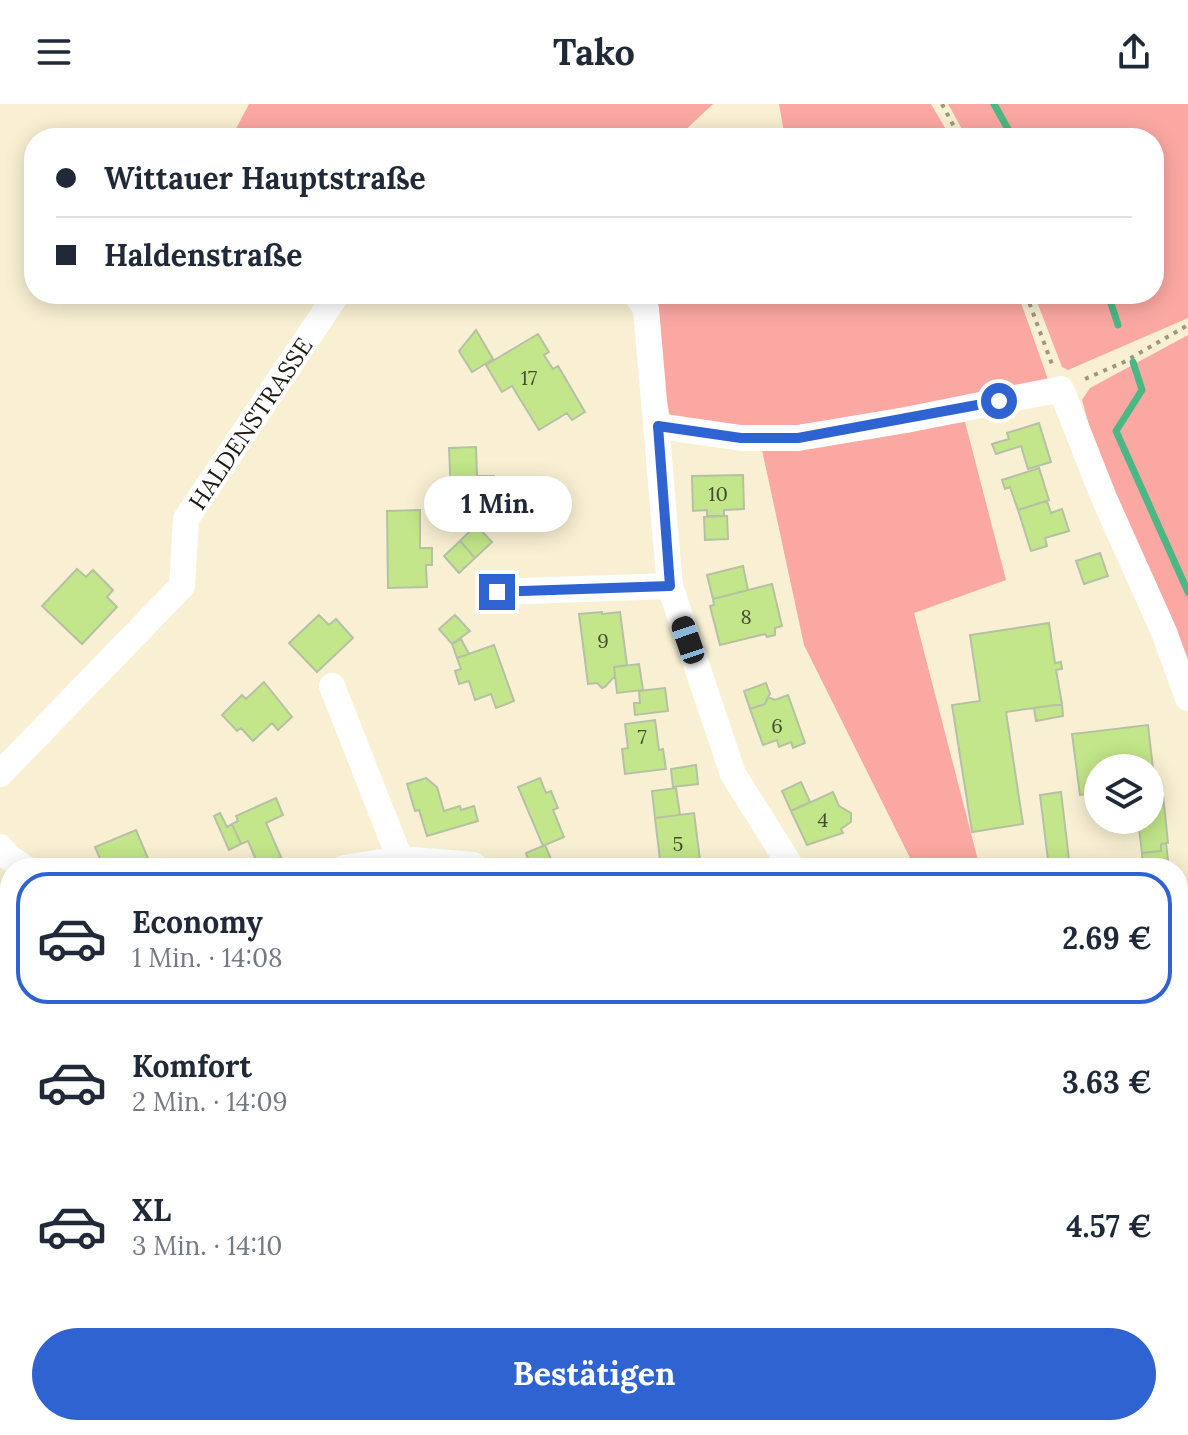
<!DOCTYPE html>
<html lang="de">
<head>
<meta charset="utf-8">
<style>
  :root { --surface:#fff; --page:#f2f2f3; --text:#1f2937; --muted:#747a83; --line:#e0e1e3; --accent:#2f63d1 }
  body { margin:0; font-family:Lora,serif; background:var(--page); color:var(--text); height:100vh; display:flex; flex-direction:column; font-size:30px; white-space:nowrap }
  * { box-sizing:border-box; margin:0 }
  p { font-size:26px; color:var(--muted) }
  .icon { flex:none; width:44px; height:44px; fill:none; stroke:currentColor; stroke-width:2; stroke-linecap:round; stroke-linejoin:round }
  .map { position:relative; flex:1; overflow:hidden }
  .panel { position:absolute; left:0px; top:754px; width:1188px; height:578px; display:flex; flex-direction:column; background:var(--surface); border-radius:32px 32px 0 0; box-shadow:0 4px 20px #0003 }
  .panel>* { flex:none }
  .guide { position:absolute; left:24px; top:24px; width:1140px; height:176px; border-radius:32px; box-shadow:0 4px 20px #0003; display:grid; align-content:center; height:176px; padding:0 32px; background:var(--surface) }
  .controls { position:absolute; left:1084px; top:650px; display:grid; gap:16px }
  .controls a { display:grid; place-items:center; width:80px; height:80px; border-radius:50%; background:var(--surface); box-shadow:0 4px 20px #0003; font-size:40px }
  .end { position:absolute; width:36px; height:36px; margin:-18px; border:10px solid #2f63d1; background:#fff; box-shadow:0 0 0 4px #fff }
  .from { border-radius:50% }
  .bubble { position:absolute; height:56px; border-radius:28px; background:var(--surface); box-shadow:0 4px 20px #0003; font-size:26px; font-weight:700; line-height:56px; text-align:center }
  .car { position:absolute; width:24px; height:48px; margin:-24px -12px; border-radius:10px; box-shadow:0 0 6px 2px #0007; background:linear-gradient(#222 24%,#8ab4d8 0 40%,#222 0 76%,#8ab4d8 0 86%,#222 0) }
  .guide b { display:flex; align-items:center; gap:28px; height:76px; font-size:30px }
  .guide b+b { border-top:2px solid var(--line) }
  .guide i { width:20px; height:20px; background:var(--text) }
  ul { padding:14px 0 0; list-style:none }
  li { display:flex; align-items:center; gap:24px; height:132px; margin:0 16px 12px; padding:0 16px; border:4px solid transparent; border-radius:32px }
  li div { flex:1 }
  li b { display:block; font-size:30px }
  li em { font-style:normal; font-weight:700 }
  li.on { border-color:var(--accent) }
  li>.icon { width:72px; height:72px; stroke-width:1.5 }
  .cta { display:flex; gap:16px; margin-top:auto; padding:16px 32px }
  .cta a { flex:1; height:92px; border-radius:48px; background:var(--accent); color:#fff; font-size:32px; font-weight:700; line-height:92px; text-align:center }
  header { display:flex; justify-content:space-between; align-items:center; height:104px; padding:0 32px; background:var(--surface); font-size:36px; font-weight:700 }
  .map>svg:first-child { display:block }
  .green { fill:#fca8a2 }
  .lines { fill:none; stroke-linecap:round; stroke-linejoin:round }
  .stream { stroke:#4ab885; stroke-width:7 }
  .building { fill:#c2e689; stroke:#b5c0a6; stroke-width:2 }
  .path { stroke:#9d9681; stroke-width:4; stroke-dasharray:4 6; stroke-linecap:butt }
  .minor { stroke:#fff; stroke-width:26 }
  .route { stroke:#2f63d1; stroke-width:10 }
  .labels { text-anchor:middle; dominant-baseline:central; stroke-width:7; stroke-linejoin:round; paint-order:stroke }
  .number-label { font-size:20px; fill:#464c2e }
  .street-label { font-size:24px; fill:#1d190f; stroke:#fff }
</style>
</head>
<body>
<header><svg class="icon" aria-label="menu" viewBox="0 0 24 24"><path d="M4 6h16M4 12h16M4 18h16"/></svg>Tako<svg class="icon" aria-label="share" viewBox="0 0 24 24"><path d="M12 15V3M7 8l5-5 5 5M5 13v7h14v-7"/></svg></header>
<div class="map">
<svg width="1188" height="1331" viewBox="0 0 1188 1331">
  <rect width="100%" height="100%" fill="#f9f0d3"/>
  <path class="green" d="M249 0H713L677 34H231Z
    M779 0H931L951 34H785Z
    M948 0H1188V214L1068 266 1062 263 1034 190H1154V34H967Z
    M647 190H1018L1051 284 757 327 670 313Z
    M1188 231V561L1102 368 1082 296 1090 284Z
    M965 318 1006 476 914 509 980 764H915L804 541 762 346Z"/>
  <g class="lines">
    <path class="stream" d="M994 0 1013 34
      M1108 190 1118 221
      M1133 258 1142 286 1116 327 1188 488"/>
  </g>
  <path class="building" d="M476 226 493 255 472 268 459 247Z
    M538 230 549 248 544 251 553 265 558 262 585 308 572 316 567 309 539 326 512 282 502 288 486 261Z
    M1039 319 1051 358 1028 365 1021 342 996 350 992 340 1009 335 1007 329Z
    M476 343 477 372H494L495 388 451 389 449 344Z
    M1039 364 1049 396 1018 406 1010 383 1005 385 1002 376Z
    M743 371 744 405 724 406V412H707V406L693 407 692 372Z
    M1047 397 1051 409 1062 405 1069 427 1045 434 1047 442 1031 447 1018 406Z
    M420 406V444H432V461H426L427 483 388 484 387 407Z
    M724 412H727L728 435 705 436 704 413Z
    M476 421 492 438 475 454 460 437Z
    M460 437 475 454 459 469 444 452Z
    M1100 449 1108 472 1084 480 1076 457Z
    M743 462 748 486 713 495 707 471Z
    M77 465 86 473 93 466 113 486 107 493 117 503 82 540 42 502Z
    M772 480 782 522 775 524V531L767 533 765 530 720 541 710 502 714 501 713 495Z
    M602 508V510L620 508 627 561 614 563 615 572 605 583 602 584 597 579 588 580 579 510Z
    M319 511 329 521 336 515 353 534 317 568 289 539Z
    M455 511 470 527 452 540 439 525Z
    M1049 519 1055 559 1061 558 1062 565 1056 566 1062 600 1006 608 1023 720 972 728 952 601 980 597 970 531Z
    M461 535 469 550 457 554 452 540Z
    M494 541 514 597 496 604 491 590 475 596 469 577 459 580 455 567 461 565 457 554Z
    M639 560 643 586 617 589 614 563Z
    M264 578 292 613 278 626 272 619 253 637 241 624 237 627 222 611 242 591 246 595Z
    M766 579 770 590 765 600 750 605 744 587Z
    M665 584 668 607 635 611 634 599H640L639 587Z
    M788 591 805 639 793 644 791 638 779 643 777 636 763 641 750 605 765 600 768 593 775 596Z
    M1062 600 1063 612 1036 617 1034 604Z
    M655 616 659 646 663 645 666 665 625 670 622 645 628 644 625 620Z
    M1148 621 1155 682H1150V664H1098V688L1080 691 1072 630Z
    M696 661 698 680 673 683 671 665Z
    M426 674 437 683 444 707 460 702 461 706 474 702 478 717 427 732 419 706 415 707 407 680Z
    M540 674 546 689 551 687 558 704 553 706 564 733 543 742 518 683Z
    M801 678 810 698 791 707 782 687Z
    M1162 681 1168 739 1161 740V747L1142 749 1138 716H1150V682Z
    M676 684 680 711 655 714 652 687Z
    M833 688 839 702 851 709V718L841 725 843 729 807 741 791 707Z
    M1061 688 1070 764H1049L1040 691Z
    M276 694 283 711 266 719 281 753 259 763 248 737 241 740 232 720 238 717 236 712Z
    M220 709 227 723 232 720 241 740 229 746 214 712Z
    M694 709 701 764H661L655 714Z
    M136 726 152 764H104L95 743Z
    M1166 739 1169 764H1143L1142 749 1161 747V740Z
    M545 741 554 762 531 764 526 749Z
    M582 757 585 764H564Z
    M1186 840 1188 862 1178 863V841Z
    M1180 963 1188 964V1012L1178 1011Z
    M10 1290V1322H33L35 1328 15 1331 13 1325 0 1329V1293Z
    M263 1322H288L289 1325 265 1331Z
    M349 1322H390L393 1331H351Z
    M674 1322H682L684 1331H651Z
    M851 1322H861L864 1331H827L826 1328Z
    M289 1325 291 1331H268Z
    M501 1325 502 1331H481Z"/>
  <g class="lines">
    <path class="path" d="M942 0 960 34
      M1026 190 1053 263
      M1085 275 1124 258 1188 221"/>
    <g class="minor">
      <path d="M658 322 741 334H798L906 316 1061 285 1104 394 1164 528 1188 594"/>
      <path d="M670 482 733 670 792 764"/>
      <path d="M497 488 670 482 646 205 636 190"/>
      <path d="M332 582 400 755"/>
      <path id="s1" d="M0 670 182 482 186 415 337 190"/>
      <path d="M0 743 7 752 25 764"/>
      <path d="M344 764 400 755 473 761 477 764"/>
      <path d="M1178 907 1188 910"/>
      <path d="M0 998 10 995"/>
      <path d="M0 1115 10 1151"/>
      <path d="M1178 1202 1188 1201"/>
      <path d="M571 1322 578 1331"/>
      <path d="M314 1331V1322"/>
    </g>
  </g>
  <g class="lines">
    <path class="route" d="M497 488 670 482 658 322 741 334H798L999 297"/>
  </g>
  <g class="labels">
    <g class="number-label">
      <text x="529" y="273">17</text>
      <text x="718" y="389">10</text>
      <text x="746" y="512">8</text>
      <text x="603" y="536">9</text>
      <text x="777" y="621">6</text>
      <text x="642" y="632">7</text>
      <text x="823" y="715">4</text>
      <text x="678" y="739">5</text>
    </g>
    <g class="street-label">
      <text stroke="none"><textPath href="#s1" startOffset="444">HALDENSTRASSE</textPath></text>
    </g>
  </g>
</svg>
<div class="controls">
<a><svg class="icon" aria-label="layers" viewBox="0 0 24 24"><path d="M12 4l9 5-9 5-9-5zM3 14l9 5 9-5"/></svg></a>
</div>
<i class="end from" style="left:999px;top:297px"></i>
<i class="end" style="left:497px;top:488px"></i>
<div class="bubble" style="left:424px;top:372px;width:148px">1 Min.</div>
<i class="car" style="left:688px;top:536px;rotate:341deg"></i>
<div class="guide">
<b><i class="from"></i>Wittauer Hauptstraße</b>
<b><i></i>Haldenstraße</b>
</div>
<section class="panel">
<ul>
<li class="on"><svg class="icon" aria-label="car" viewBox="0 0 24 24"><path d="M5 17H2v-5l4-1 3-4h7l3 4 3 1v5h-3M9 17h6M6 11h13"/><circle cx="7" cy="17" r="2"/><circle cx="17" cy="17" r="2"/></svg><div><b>Economy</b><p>1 Min. · 14:08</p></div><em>2.69 €</em></li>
<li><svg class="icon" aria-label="car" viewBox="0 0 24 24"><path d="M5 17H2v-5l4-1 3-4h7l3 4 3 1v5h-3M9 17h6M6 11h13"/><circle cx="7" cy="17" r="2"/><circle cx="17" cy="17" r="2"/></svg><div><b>Komfort</b><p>2 Min. · 14:09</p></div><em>3.63 €</em></li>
<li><svg class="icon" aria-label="car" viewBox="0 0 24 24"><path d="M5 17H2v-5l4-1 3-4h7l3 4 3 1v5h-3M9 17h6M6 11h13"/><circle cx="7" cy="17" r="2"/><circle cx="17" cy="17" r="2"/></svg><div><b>XL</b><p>3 Min. · 14:10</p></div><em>4.57 €</em></li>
</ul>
<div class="cta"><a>Bestätigen</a></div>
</section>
</div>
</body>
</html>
